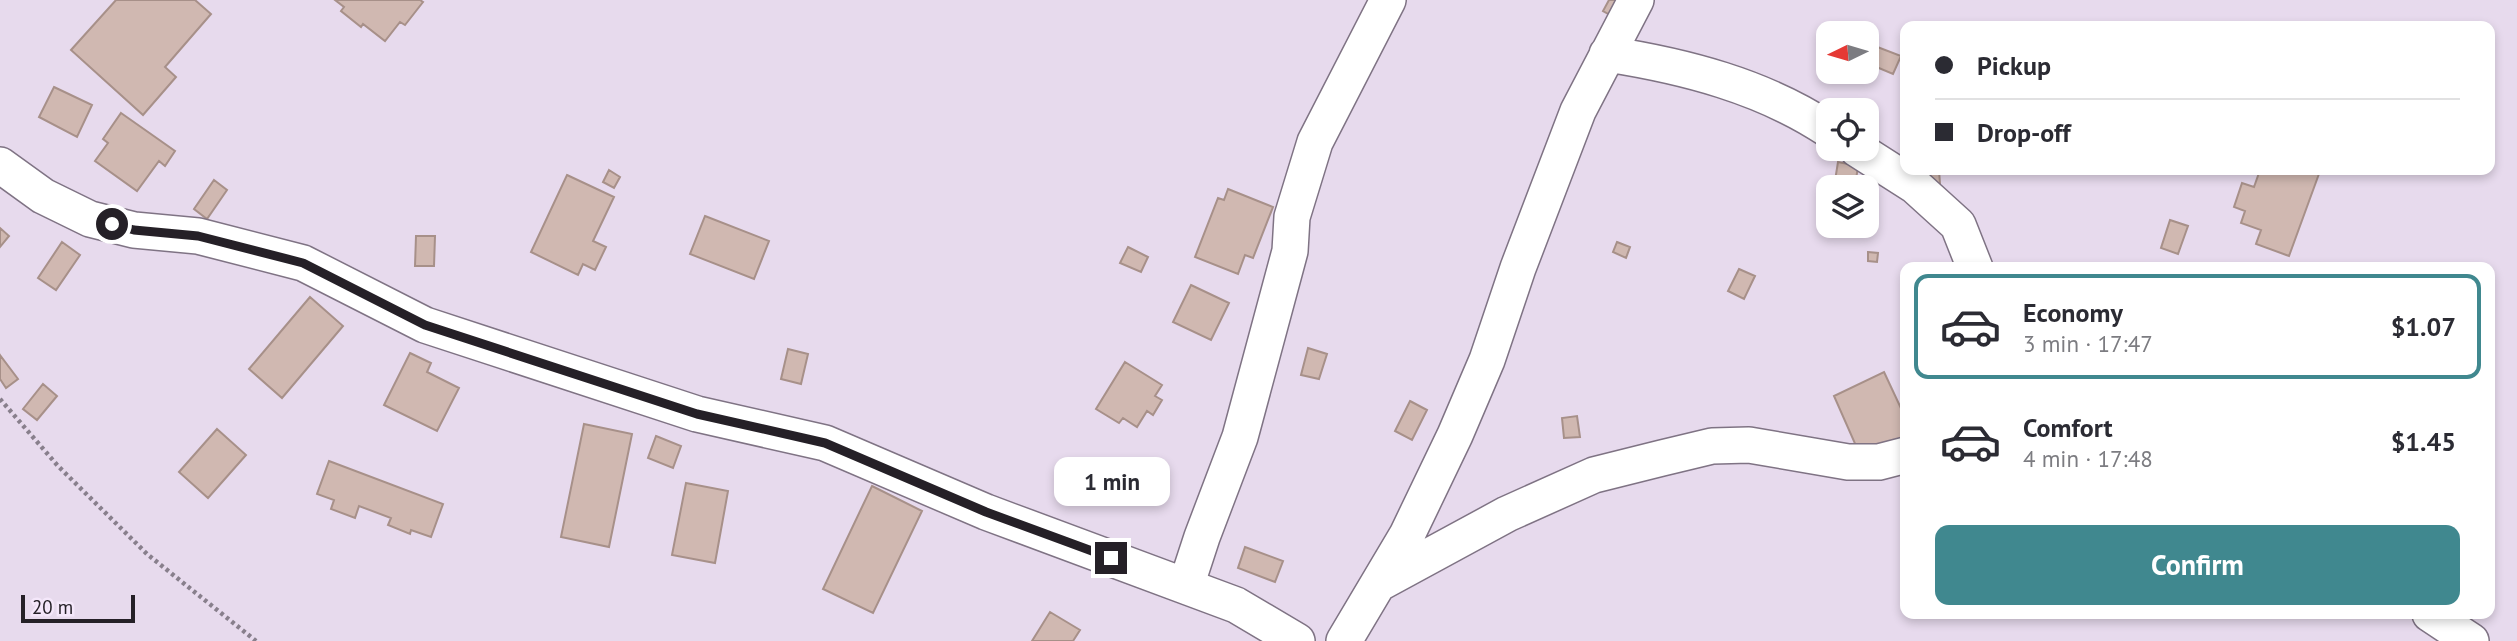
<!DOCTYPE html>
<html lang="en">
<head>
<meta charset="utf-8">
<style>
  :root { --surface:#fff; --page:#f7f7f7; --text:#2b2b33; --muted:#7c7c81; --line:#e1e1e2; --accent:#40888f }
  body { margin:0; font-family:"PT Sans",sans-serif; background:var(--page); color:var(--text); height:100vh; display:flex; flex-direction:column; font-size:26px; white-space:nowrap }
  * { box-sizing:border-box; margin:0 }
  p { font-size:23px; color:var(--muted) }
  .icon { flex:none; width:38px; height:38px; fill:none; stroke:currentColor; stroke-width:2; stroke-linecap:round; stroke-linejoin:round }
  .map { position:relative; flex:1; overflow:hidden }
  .side { position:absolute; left:1900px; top:262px; width:595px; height:357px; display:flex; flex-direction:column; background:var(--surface); border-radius:14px; box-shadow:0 4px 10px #0003 }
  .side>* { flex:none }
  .banner { position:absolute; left:1900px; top:21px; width:595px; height:154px; border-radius:14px; box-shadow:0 4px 10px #0003; display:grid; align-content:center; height:154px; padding:0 35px; background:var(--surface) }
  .needle { width:46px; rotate:265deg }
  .fabs { position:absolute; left:1816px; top:21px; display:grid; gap:14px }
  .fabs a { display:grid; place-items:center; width:63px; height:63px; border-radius:14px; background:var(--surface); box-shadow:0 4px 10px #0003; font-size:35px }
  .scale { position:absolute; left:21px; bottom:18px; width:114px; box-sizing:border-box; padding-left:7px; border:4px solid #252027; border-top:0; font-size:19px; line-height:24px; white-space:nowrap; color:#252027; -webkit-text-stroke:5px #f4e7fa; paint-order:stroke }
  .end { position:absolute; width:32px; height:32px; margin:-16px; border:9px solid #252027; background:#fff; box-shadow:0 0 0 4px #fff }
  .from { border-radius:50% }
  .bubble { position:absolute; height:49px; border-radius:14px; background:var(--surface); box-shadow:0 4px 10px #0003; font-size:23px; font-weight:800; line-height:49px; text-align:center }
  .banner b { display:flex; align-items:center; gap:24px; height:66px; font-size:26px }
  .banner b+b { border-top:2px solid var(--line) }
  .banner i { width:18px; height:18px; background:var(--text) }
  ul { padding:12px 0 0; list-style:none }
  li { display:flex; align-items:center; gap:21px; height:105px; margin:0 14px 10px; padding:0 21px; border:4px solid transparent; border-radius:14px }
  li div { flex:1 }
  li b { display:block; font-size:26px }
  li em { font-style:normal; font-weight:800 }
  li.selected { border-color:var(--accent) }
  li>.icon { width:63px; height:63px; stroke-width:1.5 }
  .primary-button { display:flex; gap:14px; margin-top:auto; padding:14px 35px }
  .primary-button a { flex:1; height:80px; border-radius:14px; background:var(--accent); color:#fff; font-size:28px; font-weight:800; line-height:80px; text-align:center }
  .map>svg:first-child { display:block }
  .building { fill:#d0b8b1; stroke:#a79089; stroke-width:2 }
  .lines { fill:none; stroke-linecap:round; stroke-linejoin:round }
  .minor-casing { stroke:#7f7384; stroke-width:38 }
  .path { stroke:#887f8c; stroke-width:4.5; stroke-dasharray:3.5 3.5; stroke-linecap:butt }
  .minor { stroke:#fff; stroke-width:35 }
  .route { stroke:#252027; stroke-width:9 }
</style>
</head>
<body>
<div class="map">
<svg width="2517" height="641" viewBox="0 0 2517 641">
  <rect width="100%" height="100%" fill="#e7daed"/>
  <path class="building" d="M116 0H195L211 14 165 67 176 77 143 115 71 50Z
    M335 0H420L423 2 405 25 400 22 385 41 363 24 361 27 341 11 344 7Z
    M1609 0H1632L1621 21 1603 11Z
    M1867 43 1901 56 1893 74 1867 63Z
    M54 87 92 105 77 137 39 117Z
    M121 113 175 151 165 166 159 161 137 191 95 161 108 143 103 139Z
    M1838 162 1858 166 1855 187H1834Z
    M609 170 620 177 614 188 603 182Z
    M1928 170H1939L1940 184 1929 185Z
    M2260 170 2320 171 2289 256 2256 244 2261 230 2241 223 2245 211 2234 207 2242 183 2254 187Z
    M567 175 614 197 593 241 606 247 595 270 583 264 578 275 531 252Z
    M214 180 227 190 207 219 194 209Z
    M1228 189 1273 207 1253 258 1245 255 1238 274 1195 257 1218 198 1224 200Z
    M705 216 769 241 754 279 690 254Z
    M2170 220 2188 226 2178 254 2161 248Z
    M0 228 9 236 0 247Z
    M416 236H435L434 266H415Z
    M62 242 80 255 56 290 38 278Z
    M1617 242 1630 247 1626 258 1613 252Z
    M1128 247 1148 257 1141 272 1120 263Z
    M1868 252 1878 253 1877 262 1868 261Z
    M1739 269 1755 276 1744 299 1728 291Z
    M1191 285 1229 303 1211 340 1173 322Z
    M310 297 343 326 282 398 249 369Z
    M1308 348 1327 354 1319 379 1301 375Z
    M788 349 808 354 801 384 781 379Z
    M410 353 431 363 427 372 459 388 437 431 384 405Z
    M0 355 18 379 6 388 0 379Z
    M1125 362 1162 385 1155 396 1162 400 1153 415 1147 411 1137 427 1123 418 1119 423 1096 409Z
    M1884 372 1906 419V445L1864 464 1834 396Z
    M43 384 57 396 37 420 23 409Z
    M1410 401 1427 410 1412 440 1395 431Z
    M1577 416 1580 437 1564 438 1562 418Z
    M584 424 632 434 609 547 561 537Z
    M217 429 246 455 208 498 179 472Z
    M656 436 681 446 673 468 648 458Z
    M329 461 443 504 431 537 411 530 410 534 388 525 391 518 359 506 355 518 331 509 334 500 317 494Z
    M686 483 728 491 715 563 672 555Z
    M872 486 922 511 873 613 823 589Z
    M1245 547 1283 561 1275 582 1238 568Z
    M1050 612 1080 630 1073 641H1032Z"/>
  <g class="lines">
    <g class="minor-casing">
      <path id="minor" d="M1607 54C1684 66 1763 86 1829 130
        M1857 149 1915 186 1958 225 1975 268
        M0 165 43 196 90 219 134 230 198 236 303 263 425 325 697 414 825 443 986 512 1236 605 1297 641
        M1378 584 1507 514 1594 475 1662 458 1712 446 1749 445 1848 462H1879L1906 455
        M1186 586 1202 537 1240 437 1290 251 1292 217 1315 142 1388 0
        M2430 614 2471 641
        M1344 641 1407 535 1455 435 1487 360 1518 268 1578 111 1636 0"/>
    </g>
    <path class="path" d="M0 399 58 466 147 554 256 641"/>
    <use href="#minor" class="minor"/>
  </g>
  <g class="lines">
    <path class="route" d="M112 224 134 230 198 236 303 263 425 325 697 414 825 443 986 512 1111 558"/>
  </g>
</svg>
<div class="fabs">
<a><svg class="needle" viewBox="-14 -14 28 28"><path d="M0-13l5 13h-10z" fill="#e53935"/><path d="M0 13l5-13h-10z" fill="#7c7c81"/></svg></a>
<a><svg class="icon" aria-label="locate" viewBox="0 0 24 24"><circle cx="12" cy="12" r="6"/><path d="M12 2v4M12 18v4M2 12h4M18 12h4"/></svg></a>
<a><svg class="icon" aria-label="layers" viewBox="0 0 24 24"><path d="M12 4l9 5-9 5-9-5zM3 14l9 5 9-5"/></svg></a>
</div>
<div class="scale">20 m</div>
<i class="end from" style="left:112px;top:224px"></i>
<i class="end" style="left:1111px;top:558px"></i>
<div class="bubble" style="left:1054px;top:457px;width:116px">1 min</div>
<div class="banner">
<b><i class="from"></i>Pickup</b>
<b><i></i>Drop-off</b>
</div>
<section class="side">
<ul>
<li class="selected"><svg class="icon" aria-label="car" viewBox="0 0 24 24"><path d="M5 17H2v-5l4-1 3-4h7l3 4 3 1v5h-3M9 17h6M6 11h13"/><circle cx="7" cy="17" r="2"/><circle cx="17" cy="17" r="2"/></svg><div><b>Economy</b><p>3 min · 17:47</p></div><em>$1.07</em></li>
<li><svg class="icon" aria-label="car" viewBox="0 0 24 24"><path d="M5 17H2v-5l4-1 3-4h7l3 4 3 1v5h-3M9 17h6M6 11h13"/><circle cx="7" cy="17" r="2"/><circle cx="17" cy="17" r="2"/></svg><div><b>Comfort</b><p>4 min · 17:48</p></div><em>$1.45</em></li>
</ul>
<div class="primary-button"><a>Confirm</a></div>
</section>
</div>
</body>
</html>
